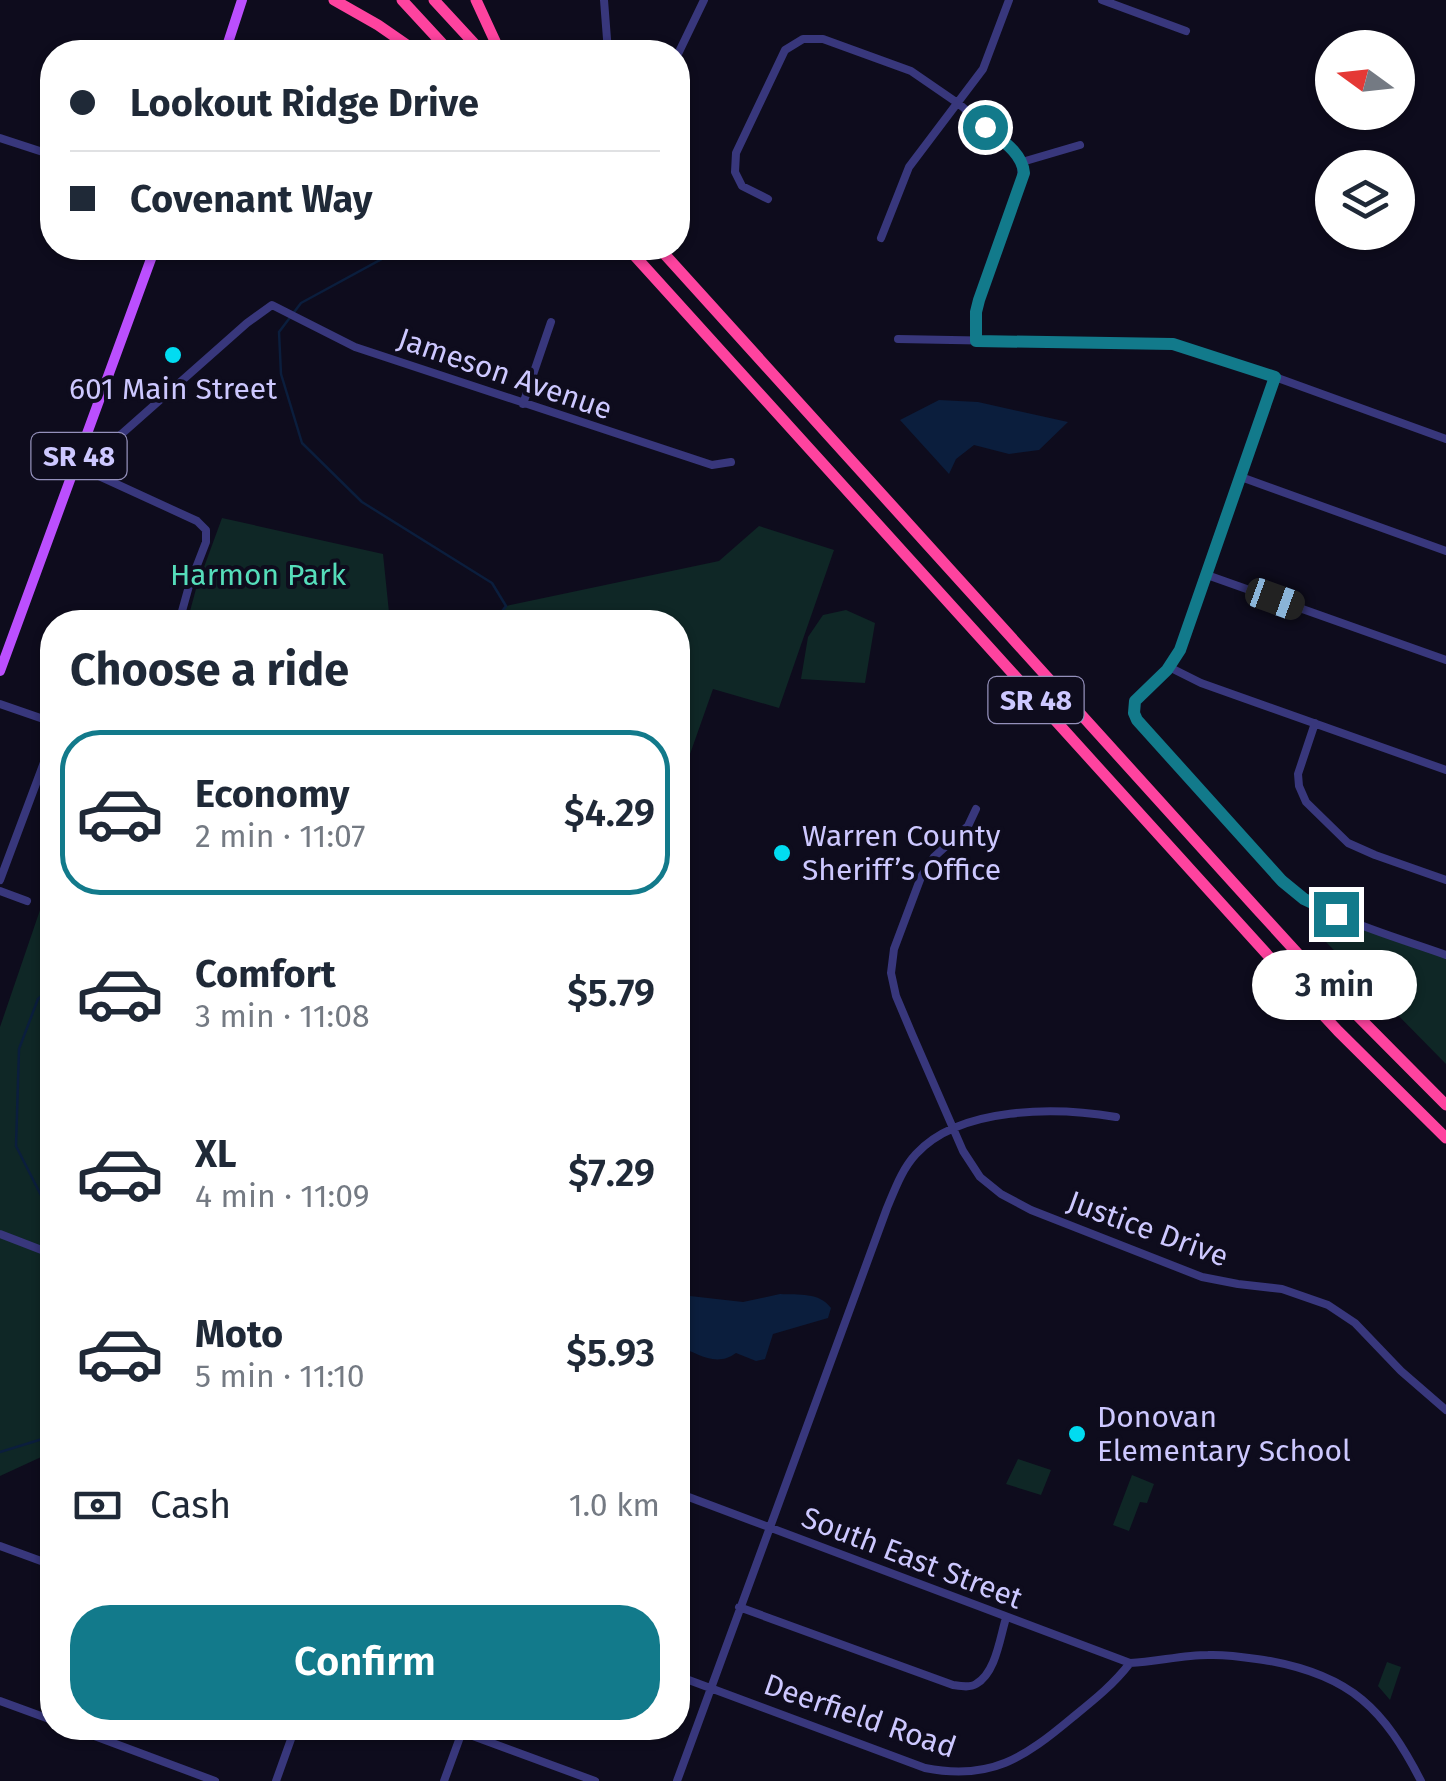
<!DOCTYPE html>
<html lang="en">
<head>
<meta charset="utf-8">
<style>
  :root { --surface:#fff; --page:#f6f6f7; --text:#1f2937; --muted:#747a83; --line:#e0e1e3; --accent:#127a8b }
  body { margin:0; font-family:"Fira Sans",sans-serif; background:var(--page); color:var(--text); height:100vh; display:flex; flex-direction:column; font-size:38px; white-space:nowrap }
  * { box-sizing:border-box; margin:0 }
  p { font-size:32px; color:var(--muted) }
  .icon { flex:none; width:55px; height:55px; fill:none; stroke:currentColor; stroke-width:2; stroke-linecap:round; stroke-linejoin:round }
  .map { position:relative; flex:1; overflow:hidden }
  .panel { position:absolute; left:40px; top:610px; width:650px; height:1130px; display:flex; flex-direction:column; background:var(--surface); border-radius:40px; box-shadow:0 2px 8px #0004 }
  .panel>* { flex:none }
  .banner { position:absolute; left:40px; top:40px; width:650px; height:220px; border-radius:40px; box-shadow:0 2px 8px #0004; display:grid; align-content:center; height:220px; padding:0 30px; background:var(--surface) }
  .needle { width:65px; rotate:285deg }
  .buttons { position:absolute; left:1315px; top:30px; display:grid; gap:20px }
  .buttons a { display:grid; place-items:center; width:100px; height:100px; border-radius:50%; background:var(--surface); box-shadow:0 2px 8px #0004; font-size:50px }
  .end { position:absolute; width:45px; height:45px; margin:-22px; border:12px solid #127a8b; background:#fff; box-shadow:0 0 0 5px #fff }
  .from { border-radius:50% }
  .bubble { position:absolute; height:70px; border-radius:35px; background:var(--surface); box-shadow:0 2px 8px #0004; font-size:32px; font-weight:600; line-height:70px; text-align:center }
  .car { position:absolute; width:30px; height:60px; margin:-30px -15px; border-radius:12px; box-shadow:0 0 8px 2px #0007; background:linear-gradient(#222 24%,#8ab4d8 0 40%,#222 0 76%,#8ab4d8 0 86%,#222 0) }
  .banner b { display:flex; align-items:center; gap:35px; height:95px; font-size:38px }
  .banner b+b { border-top:2px solid var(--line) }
  .banner i { width:25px; height:25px; background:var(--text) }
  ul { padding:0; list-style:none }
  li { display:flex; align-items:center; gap:30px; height:165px; margin:0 20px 15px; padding:0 10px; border:5px solid transparent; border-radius:40px }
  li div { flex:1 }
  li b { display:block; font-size:38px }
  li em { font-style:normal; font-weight:600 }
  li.active { border-color:var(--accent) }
  li>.icon { width:90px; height:90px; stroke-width:1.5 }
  h2 { padding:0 30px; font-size:45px; line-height:120px }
  .pay { display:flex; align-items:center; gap:25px; height:110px; padding:0 30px; font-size:38px }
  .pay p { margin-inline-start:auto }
  .button { display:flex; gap:20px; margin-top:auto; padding:20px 30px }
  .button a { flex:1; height:115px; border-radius:40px; background:var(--accent); color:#fff; font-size:40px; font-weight:600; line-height:115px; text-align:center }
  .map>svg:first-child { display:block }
  .green { fill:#0f2726 }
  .water { fill:#0b1e3d }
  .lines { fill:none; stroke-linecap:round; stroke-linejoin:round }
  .stream { stroke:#0b1e3d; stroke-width:2.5 }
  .minor { stroke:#38377c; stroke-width:8 }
  .major { stroke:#bb4ffe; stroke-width:10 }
  .highway { stroke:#fe439f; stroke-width:11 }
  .route { stroke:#127a8b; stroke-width:12 }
  .poi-dot { fill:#01dcf1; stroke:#0e0c1d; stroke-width:4 }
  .labels { text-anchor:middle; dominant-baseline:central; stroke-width:8; stroke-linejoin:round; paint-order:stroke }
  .shield { fill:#0e0c1d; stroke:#9490bb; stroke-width:2.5 }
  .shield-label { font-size:28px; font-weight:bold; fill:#cdc8ff }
  .street-label { font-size:30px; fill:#cdc8ff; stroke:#0e0c1d }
  .poi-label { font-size:30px; fill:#cdc8ff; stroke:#0e0c1d; text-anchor:start }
  .park-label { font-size:30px; fill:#55ddba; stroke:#0e0c1d }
</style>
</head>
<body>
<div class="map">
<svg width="1446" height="1781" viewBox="0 0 1446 1781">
  <rect width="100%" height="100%" fill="#0e0c1d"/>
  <path class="green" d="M222 518 383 554 390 622H187L196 589Z
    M759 526 834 550 779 708 713 689 678 788V622H494L506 606 719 561Z
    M846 610 875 623 865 683 801 679 808 637 823 615Z
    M52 875V1452L0 1476V1027Z
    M1336 914 1446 955V1064L1325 941Z
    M1018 1459 1051 1470 1041 1495 1006 1484Z
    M1132 1475 1154 1484 1147 1503 1140 1502 1129 1531 1113 1525Z
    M1387 1662 1401 1667 1390 1700 1378 1686Z"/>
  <path class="water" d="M939 400 978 402 1068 422 1039 450 1009 454 974 445 956 459 949 474 900 420Z
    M780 1294C799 1295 819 1292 831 1308L828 1318 773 1334 765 1359 756 1361 736 1353C716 1368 697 1353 678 1346V1327L690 1296 743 1302Z"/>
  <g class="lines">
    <path class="stream" d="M402 248 301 303 279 332 281 374 302 443 362 502 492 583 506 606 494 622
      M52 987 38 999 19 1049 16 1146 52 1217
      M0 1452 52 1436"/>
    <path class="minor" d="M604 0 608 52
      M1102 0 1186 31
      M678 54 704 0
      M0 138 52 155
      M1022 162 1080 145
      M768 199 742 186 735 172 736 153 785 50 803 39H823L911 71 959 104 1012 149 1022 162 1021 183 979 300 976 312 975 341
      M881 238 909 167 983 69 1009 0
      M898 339 1173 344 1275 377 1446 439
      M1275 377 1179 651 1167 670 1135 701 1134 713 1137 720 1282 881C1319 917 1397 937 1446 955
      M523 404 551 322
      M75 465 197 521 206 530V542L189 586 179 622
      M95 472 108 446 247 323 272 305 355 347 712 465 731 462
      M1241 477 1446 551
      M1207 575 1446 660
      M1169 667 1201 683 1446 770
      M0 704 52 722
      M1315 723 1298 774 1299 786 1306 802 1348 843 1375 855 1446 880
      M976 809 968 826 934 857 921 877 894 949 891 973 896 996 912 1034 963 1151 980 1177 1001 1194 1031 1210 1202 1277 1238 1284 1282 1289 1328 1305 1355 1323 1401 1371 1446 1410
      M0 880 52 741
      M0 891 27 901
      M0 1234 52 1254
      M678 1493 1130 1663C1156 1662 1182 1655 1208 1655 1229 1654 1249 1658 1270 1661 1351 1676 1384 1709 1421 1781
      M0 1546 52 1565
      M739 1607 953 1685C960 1686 970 1688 976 1684 996 1673 1000 1637 1006 1618
      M678 1676 925 1768C991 1781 1024 1758 1073 1717 1094 1700 1114 1684 1130 1663
      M0 1701 52 1720
      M73 1728 215 1781
      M462 1732 595 1781
      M276 1781 295 1728
      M444 1781 463 1729
      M677 1781 887 1208C895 1189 902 1169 916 1154 960 1106 1056 1107 1116 1117"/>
    <path class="major" d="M225 52 242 0
      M0 671 155 248"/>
    <path class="highway" d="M334 0 378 25 417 52
      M402 0 450 52
      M434 0 482 52
      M476 0 500 52
      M624 248 634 255 1274 962 1338 1031 1446 1138
      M659 248 1257 909 1320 978 1446 1105"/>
  </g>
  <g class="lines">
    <path class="route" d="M985 127C1001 140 1022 152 1024 173L979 300 976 312V341L1173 344 1275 377 1180 650 1167 670 1135 701 1134 713 1137 720 1282 881 1304 899 1336 914"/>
  </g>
  <g class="poi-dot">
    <circle cx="173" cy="355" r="10"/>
    <circle cx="782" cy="853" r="10"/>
    <circle cx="1077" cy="1434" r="10"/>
  </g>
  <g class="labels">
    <g class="shield">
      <rect x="31.5" y="433" width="95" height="46" rx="8"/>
      <rect x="988.5" y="677" width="95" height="46" rx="8"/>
    </g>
    <g class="shield-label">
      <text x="79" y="456">SR 48</text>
      <text x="1036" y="700">SR 48</text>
    </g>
    <g class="street-label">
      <text transform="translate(505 374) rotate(19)">Jameson Avenue</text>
      <text transform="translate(1148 1229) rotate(20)">Justice Drive</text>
      <text transform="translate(912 1558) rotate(21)">South East Street</text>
      <text transform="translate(860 1716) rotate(19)">Deerfield Road</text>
    </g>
    <g class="poi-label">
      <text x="173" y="389" text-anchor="middle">601 Main Street</text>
      <text x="802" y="836">Warren County<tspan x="802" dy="34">Sheriff’s Office</tspan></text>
      <text x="1097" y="1417">Donovan<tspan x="1097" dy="34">Elementary School</tspan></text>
    </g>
    <g class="park-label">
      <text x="258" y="575">Harmon Park</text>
    </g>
  </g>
</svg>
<div class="buttons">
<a><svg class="needle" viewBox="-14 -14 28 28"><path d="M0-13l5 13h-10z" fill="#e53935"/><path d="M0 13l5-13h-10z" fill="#747a83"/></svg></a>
<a><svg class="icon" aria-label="layers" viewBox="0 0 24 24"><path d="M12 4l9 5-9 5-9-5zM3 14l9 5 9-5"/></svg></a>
</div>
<i class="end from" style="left:985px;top:127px"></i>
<i class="end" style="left:1336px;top:914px"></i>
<div class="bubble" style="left:1252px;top:950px;width:165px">3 min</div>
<i class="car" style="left:1275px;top:599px;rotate:110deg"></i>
<div class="banner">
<b><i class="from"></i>Lookout Ridge Drive</b>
<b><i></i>Covenant Way</b>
</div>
<section class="panel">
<h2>Choose a ride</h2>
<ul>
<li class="active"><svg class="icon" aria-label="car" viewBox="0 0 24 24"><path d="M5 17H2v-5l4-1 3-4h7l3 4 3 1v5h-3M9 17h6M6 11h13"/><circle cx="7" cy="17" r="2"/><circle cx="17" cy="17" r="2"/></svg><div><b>Economy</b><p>2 min · 11:07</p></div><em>$4.29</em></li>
<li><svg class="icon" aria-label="car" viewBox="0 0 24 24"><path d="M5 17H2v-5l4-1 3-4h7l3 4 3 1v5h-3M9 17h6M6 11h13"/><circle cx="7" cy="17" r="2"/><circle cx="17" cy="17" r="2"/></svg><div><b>Comfort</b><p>3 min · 11:08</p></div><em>$5.79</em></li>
<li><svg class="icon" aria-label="car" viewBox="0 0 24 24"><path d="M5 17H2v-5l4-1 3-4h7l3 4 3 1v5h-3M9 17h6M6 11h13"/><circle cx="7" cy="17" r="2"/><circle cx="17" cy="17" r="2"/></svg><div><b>XL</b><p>4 min · 11:09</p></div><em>$7.29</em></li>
<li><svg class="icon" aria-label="car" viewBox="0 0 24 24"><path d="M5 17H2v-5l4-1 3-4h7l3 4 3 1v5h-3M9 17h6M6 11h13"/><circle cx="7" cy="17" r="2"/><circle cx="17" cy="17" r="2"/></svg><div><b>Moto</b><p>5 min · 11:10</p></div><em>$5.93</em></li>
</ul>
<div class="pay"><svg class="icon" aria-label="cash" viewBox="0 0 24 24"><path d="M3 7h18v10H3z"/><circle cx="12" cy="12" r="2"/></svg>Cash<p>1.0 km</p></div>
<div class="button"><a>Confirm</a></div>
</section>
</div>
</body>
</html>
